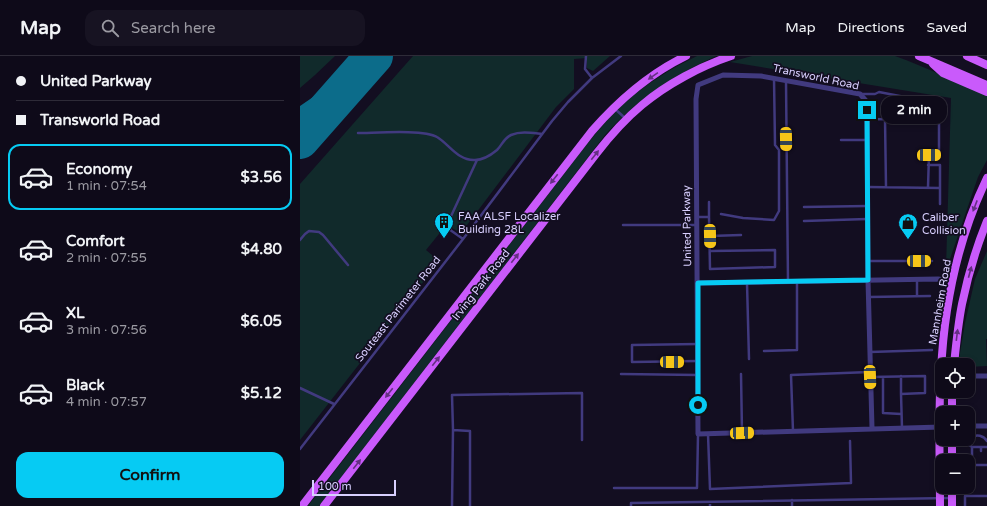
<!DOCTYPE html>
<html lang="en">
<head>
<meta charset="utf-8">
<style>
  :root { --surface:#0e0a19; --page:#171322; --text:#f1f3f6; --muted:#9b9aa2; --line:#2e2b38; --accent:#06cbf3 }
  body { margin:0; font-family:"Varela Round",sans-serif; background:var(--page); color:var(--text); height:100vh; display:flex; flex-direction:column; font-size:15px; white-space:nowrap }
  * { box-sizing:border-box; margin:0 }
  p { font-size:13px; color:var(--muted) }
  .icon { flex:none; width:22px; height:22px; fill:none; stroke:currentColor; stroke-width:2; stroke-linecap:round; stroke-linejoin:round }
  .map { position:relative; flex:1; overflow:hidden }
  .sheet { display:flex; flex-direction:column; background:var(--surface); width:300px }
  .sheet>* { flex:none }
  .top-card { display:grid; align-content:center; height:88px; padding:0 16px; background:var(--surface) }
  .buttons { position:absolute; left:635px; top:302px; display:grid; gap:8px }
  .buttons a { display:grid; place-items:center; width:40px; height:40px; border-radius:8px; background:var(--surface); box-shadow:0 2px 6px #0003,0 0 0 1px var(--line); font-size:20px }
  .scale { position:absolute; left:12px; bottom:10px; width:84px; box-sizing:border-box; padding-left:4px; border:2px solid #d8cffe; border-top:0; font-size:11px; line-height:14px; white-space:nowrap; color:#d8cffe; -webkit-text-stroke:3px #130e21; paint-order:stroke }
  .end { position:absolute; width:18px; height:18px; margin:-9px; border:5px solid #06cbf3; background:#111; box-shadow:0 0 0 2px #111 }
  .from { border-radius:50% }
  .bubble { position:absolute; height:28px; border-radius:12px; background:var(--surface); box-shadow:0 2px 6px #0003,0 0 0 1px var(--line); font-size:13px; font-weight:700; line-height:28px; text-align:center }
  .car { position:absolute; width:12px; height:24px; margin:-12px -6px; border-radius:5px; box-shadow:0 0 3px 1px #0007; background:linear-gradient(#f5c518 24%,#345 0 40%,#f5c518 0 76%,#345 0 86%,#f5c518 0) }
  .top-card b { display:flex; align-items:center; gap:14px; height:38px; font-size:15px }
  .top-card b+b { border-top:1px solid var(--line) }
  .top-card i { width:10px; height:10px; background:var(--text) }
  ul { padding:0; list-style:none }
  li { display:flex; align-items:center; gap:12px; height:66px; margin:0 8px 6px; padding:0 8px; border:2px solid transparent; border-radius:12px }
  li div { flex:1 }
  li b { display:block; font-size:15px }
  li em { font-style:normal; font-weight:700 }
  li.active { border-color:var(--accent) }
  li>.icon { width:36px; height:36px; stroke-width:1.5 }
  .action { display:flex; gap:8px; margin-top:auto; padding:8px 16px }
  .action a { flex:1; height:46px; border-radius:12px; background:var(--accent); color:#111; font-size:16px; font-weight:700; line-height:46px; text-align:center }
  header { display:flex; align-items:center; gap:24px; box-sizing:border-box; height:56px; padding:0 20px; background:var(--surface); border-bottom:1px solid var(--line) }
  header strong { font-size:19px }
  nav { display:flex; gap:22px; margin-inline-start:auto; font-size:14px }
  .search { width:280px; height:36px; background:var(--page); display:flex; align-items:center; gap:10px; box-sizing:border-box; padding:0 14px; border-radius:12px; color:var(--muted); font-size:15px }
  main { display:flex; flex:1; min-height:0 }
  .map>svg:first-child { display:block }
  .green { fill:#112a2b }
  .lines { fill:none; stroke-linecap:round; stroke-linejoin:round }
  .taxiway { stroke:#0c6c8a; stroke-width:15 }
  .runway { stroke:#0c6c8a; stroke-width:38 }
  .service { stroke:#413a7f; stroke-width:2.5 }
  .minor { stroke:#413a7f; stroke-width:5 }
  .primary { stroke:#c95afb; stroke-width:8 }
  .oneway { fill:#653083 }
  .route { stroke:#06cbf3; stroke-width:5 }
  .labels { text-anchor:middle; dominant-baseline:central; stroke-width:3.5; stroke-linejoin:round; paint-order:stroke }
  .street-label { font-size:11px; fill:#d8cffe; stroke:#130e21 }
  .poi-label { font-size:11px; fill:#d8cffe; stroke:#130e21; text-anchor:start }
</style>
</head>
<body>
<header>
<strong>Map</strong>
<div class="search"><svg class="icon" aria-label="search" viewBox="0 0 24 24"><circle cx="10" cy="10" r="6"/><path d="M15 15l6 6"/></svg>Search here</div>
<nav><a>Map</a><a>Directions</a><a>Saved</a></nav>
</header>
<main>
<section class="sheet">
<div class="top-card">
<b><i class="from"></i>United Parkway</b>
<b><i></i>Transworld Road</b>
</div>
<ul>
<li class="active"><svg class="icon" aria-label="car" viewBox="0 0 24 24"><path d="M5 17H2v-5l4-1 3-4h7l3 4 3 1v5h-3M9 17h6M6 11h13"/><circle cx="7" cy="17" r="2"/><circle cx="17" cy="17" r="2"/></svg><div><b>Economy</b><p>1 min · 07:54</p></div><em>$3.56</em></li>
<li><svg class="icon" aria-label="car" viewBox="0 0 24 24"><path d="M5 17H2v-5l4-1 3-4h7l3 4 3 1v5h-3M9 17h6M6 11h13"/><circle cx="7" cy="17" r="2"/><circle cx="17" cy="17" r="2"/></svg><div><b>Comfort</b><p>2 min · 07:55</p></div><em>$4.80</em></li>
<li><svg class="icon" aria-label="car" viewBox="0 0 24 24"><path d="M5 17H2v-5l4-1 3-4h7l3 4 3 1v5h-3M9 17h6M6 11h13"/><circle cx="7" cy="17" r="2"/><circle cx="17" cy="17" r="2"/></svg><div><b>XL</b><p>3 min · 07:56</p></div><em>$6.05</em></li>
<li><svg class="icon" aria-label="car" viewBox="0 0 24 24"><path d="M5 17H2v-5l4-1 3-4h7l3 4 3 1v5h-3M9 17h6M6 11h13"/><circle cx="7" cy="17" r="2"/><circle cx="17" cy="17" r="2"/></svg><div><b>Black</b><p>4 min · 07:57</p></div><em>$5.12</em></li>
</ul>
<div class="action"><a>Confirm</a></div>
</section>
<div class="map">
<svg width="687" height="450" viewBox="0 0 687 450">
  <rect width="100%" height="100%" fill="#130e21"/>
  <path class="green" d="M0 0H35L15 19 0 32Z
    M113 0H310L293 15 287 12V2L274 3V33L256 51 161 177 143 167 140 170 143 173 126 194 138 204V207L0 384V128Z
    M397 0H416C370 21 339 42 305 79L19 450H8L288 87C300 72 312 58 326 46 347 27 372 12 397 0Z
    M452 0H595C626 11 656 26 687 38V104L678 121 649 206 646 212 651 42 430 6Z
    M687 195V283H686L687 310 668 311V309H658L665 267 675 223Z"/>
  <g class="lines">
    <path class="taxiway" d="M0 59 25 42 73 0"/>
    <path class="runway" d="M0 84 74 0"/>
    <path class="service" d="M286 0 285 13 292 22
      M486 25 488 226
      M561 38H575L579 36 646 49
      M315 53 325 62
      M567 63 639 64V99H629L628 131
      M585 63 586 131
      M58 77C74 77 124 73 137 81 149 88 158 105 175 104 182 104 191 99 197 94 202 89 204 82 211 79 221 75 232 77 242 78
      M541 84H567
      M628 109H640V132
      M568 131 640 132V148
      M409 146V161
      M504 151 567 150
      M421 158 443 162 474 164 479 155V94L475 89 474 22
      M397 161H409L410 213 475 211V194L410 195
      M504 165 567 163
      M323 169H397
      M410 180 441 179
      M163 183 146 171 177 104
      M0 184 5 178 9 175 19 176 23 179 48 209
      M568 205H632
      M617 223V240
      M447 227 449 303
      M569 241 630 240
      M398 288 332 289V306L398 305
      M464 295 497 294V226
      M570 296 632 294
      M321 318 398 319
      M441 318 442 376
      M601 320V338
      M571 321 625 320V337L601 338 602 372
      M583 321V357L601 358
      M0 332 34 348
      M153 374 152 339 282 337V384
      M493 375 491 319 570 316
      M408 378 410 433 551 427 550 385
      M687 385C684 380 676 377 672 382 670 384 670 386 669 389L672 391V409H687
      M672 391H687
      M681 391V395
      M0 393 170 174 252 65 268 46 292 22 321 0
      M655 405 660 403 672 400
      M668 430H674
      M314 432H397L398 379
      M492 444V450
      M410 446V450
      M152 450 153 374 170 375V450
      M331 450V447L651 442
      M665 450V440H687"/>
    <path class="minor" d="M398 227 638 223 653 225
      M668 320H687
      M668 370H687
      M572 372 568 224 567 46 560 38 461 20 423 19 398 29 396 43 398 378 641 371"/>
    <path class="primary" d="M619 0 687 29
      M667 0 687 9
      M633 8 643 17 687 36
      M654 309C656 289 658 268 662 248 668 219 676 192 687 165
      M652 357V335
      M652 405V383
      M652 431V450
      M2 450 292 75C319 44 349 18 386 0
      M24 450 296 98C310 80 325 63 342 49 367 28 401 10 431 0
      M640 450C640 406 638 361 641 316 644 250 658 182 687 122"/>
  </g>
  <defs><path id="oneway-solid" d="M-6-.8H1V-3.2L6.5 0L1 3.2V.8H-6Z"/></defs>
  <g class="oneway">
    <use href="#oneway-solid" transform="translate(353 20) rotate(145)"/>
    <use href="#oneway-solid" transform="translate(295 99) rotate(-52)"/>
    <use href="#oneway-solid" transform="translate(254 123) rotate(128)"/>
    <use href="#oneway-solid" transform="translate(675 150) rotate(111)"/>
    <use href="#oneway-solid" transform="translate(215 202) rotate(-52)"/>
    <use href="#oneway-solid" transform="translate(670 216) rotate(-75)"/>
    <use href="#oneway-solid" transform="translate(657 279) rotate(-83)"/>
    <use href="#oneway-solid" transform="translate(136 305) rotate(-52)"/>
    <use href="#oneway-solid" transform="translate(89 337) rotate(128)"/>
    <use href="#oneway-solid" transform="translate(57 408) rotate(-52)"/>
  </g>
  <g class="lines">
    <path class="route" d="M398 349V227L568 224 567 54"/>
  </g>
  <defs>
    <g id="building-pin" transform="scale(1)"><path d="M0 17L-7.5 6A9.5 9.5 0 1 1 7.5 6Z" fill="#06cbf3" stroke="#130e21"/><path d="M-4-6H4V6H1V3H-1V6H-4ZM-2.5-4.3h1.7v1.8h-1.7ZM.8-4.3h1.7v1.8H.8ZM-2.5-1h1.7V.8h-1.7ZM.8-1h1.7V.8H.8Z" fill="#111"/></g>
    <g id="shop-pin" transform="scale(1)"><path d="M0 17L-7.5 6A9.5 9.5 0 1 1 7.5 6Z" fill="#06cbf3" stroke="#130e21"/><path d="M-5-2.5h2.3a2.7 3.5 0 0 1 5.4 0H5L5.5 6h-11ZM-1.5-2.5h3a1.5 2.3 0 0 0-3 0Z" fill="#111"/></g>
  </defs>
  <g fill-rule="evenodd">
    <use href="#building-pin" x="144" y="166"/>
    <use href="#shop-pin" x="608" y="167"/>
  </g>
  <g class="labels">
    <g class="street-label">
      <text transform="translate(516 21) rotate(12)">Transworld Road</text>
      <text transform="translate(387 170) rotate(-91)">United Parkway</text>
      <text transform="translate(181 229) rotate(-52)">Irving Park Road</text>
      <text transform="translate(640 246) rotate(-80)">Mannheim Road</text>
      <text transform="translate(98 253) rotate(-52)">Souteast Parimeter Road</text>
    </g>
    <g class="poi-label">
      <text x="158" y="160">FAA ALSF Localizer<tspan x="158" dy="13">Building 28L</tspan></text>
      <text x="622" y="161">Caliber<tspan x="622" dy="13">Collision</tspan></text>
    </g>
  </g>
</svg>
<div class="buttons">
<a><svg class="icon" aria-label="locate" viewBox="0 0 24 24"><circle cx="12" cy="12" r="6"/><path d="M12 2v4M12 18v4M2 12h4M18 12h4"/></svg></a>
<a>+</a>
<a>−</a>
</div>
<div class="scale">100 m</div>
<i class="end from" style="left:398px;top:349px"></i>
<i class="end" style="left:567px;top:54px"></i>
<div class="bubble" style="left:581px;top:40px;width:66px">2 min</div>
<i class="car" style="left:486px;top:83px;rotate:179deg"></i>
<i class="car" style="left:629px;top:99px;rotate:89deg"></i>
<i class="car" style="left:410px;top:180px;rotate:179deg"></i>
<i class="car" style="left:619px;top:205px;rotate:90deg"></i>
<i class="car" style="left:372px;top:306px;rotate:90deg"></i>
<i class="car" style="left:570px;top:321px;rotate:178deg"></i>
<i class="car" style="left:442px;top:377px;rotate:88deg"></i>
</div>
</main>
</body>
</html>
